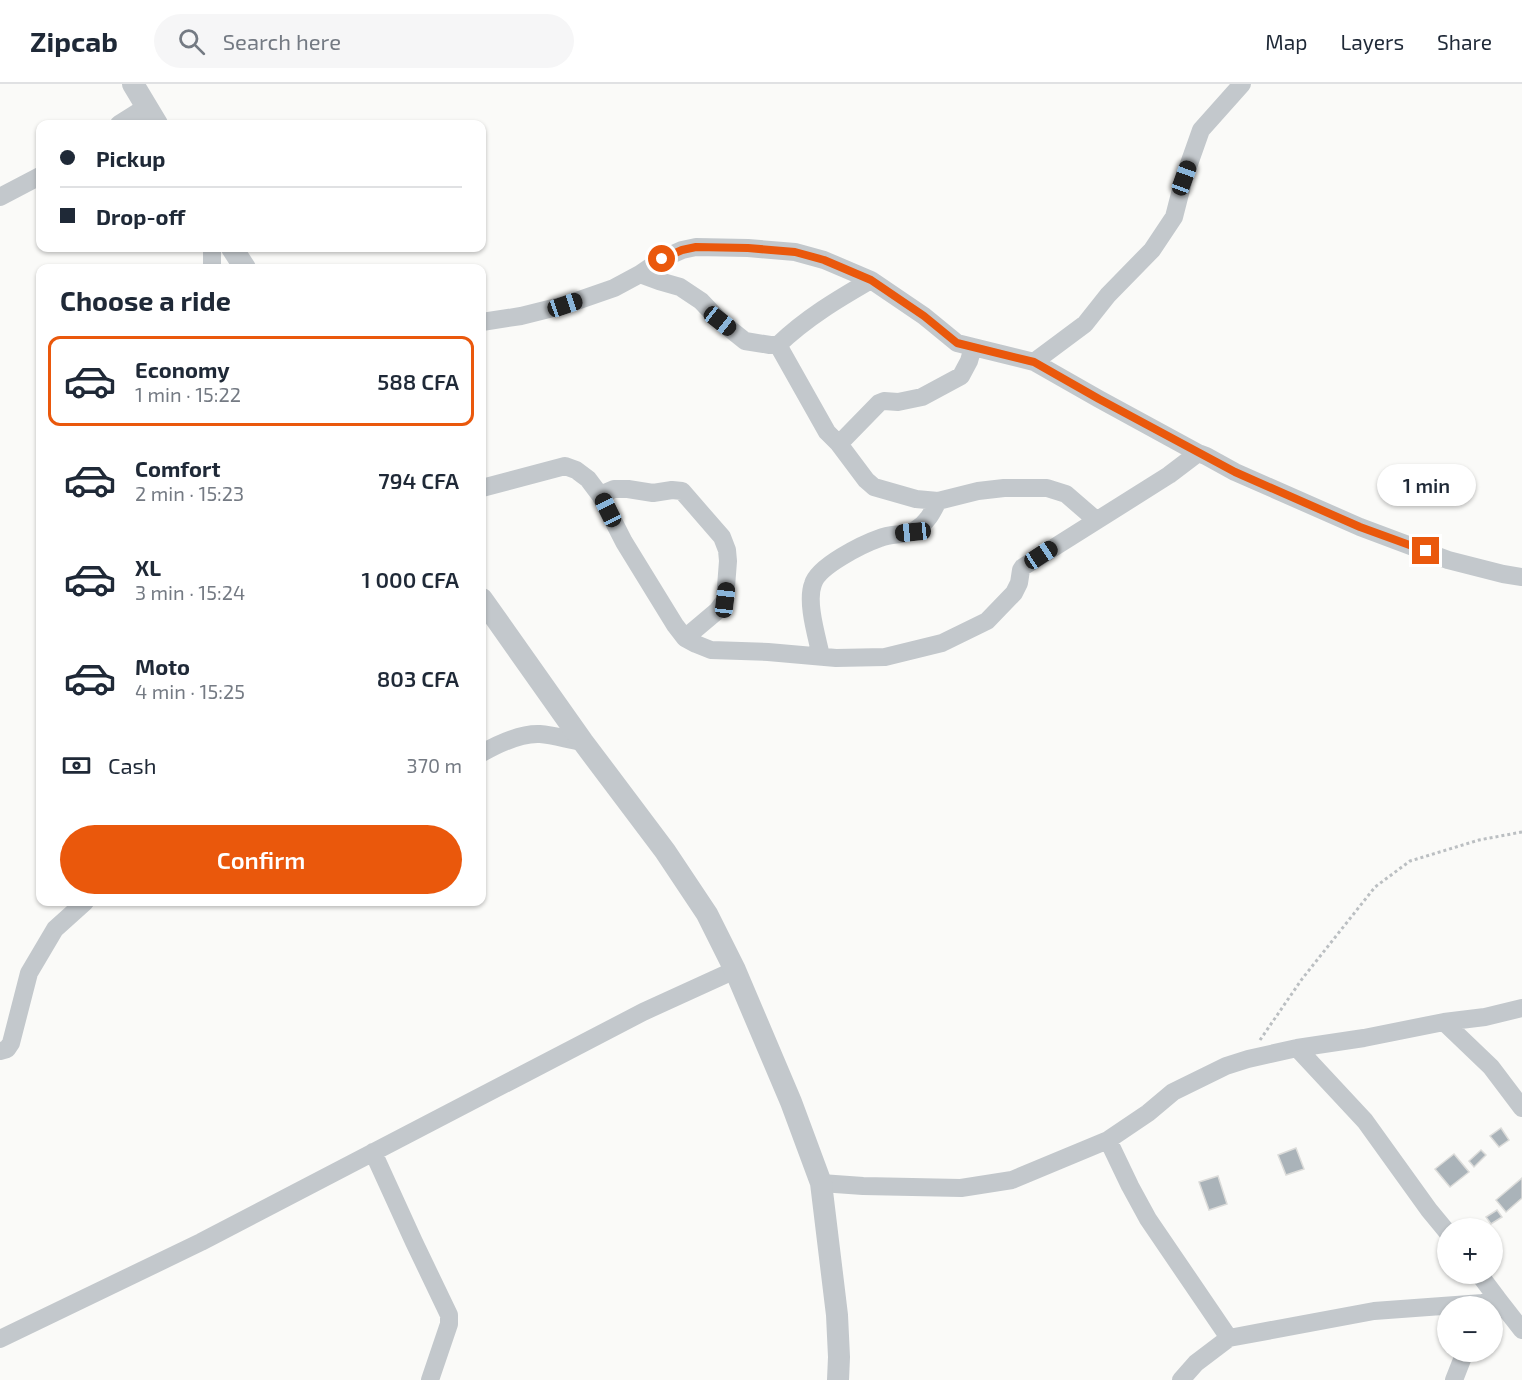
<!DOCTYPE html>
<html lang="en">
<head>
<meta charset="utf-8">
<style>
  :root { --surface:#fff; --page:#f6f6f7; --text:#1f2937; --muted:#747a83; --line:#e0e1e3; --accent:#ea580c }
  body { margin:0; font-family:"Exo 2",sans-serif; background:var(--page); color:var(--text); height:100vh; display:flex; flex-direction:column; font-size:22px; white-space:nowrap }
  * { box-sizing:border-box; margin:0 }
  p { font-size:20px; color:var(--muted) }
  .icon { flex:none; width:33px; height:33px; fill:none; stroke:currentColor; stroke-width:2; stroke-linecap:round; stroke-linejoin:round }
  .map { position:relative; flex:1; overflow:hidden }
  .details { position:absolute; left:36px; top:180px; width:450px; height:642px; display:flex; flex-direction:column; background:var(--surface); border-radius:12px; box-shadow:0 2px 4px #0004 }
  .details>* { flex:none }
  .hud { position:absolute; left:36px; top:36px; width:450px; height:132px; border-radius:12px; box-shadow:0 2px 4px #0004; display:grid; align-content:center; height:132px; padding:0 24px; background:var(--surface) }
  .tools { position:absolute; left:1437px; top:1134px; display:grid; gap:12px }
  .tools a { display:grid; place-items:center; width:66px; height:66px; border-radius:50%; background:var(--surface); box-shadow:0 2px 4px #0004; font-size:30px }
  .end { position:absolute; width:27px; height:27px; margin:-14px; border:8px solid #ea580c; background:#fff; box-shadow:0 0 0 3px #fff }
  .from { border-radius:50% }
  .bubble { position:absolute; height:42px; border-radius:21px; background:var(--surface); box-shadow:0 2px 4px #0004; font-size:20px; font-weight:600; line-height:42px; text-align:center }
  .car { position:absolute; width:18px; height:36px; margin:-18px -9px; border-radius:8px; box-shadow:0 0 4px 2px #0007; background:linear-gradient(#222 24%,#8ab4d8 0 40%,#222 0 76%,#8ab4d8 0 86%,#222 0) }
  .hud b { display:flex; align-items:center; gap:21px; height:57px; font-size:22px }
  .hud b+b { border-top:2px solid var(--line) }
  .hud i { width:15px; height:15px; background:var(--text) }
  ul { padding:0; list-style:none }
  li { display:flex; align-items:center; gap:18px; height:90px; margin:0 12px 9px; padding:0 12px; border:3px solid transparent; border-radius:12px }
  li div { flex:1 }
  li b { display:block; font-size:22px }
  li em { font-style:normal; font-weight:600 }
  li.active { border-color:var(--accent) }
  li>.icon { width:54px; height:54px; stroke-width:1.5 }
  h2 { padding:0 24px; font-size:27px; line-height:72px }
  .pay { display:flex; align-items:center; gap:15px; height:66px; padding:0 24px; font-size:22px }
  .pay p { margin-inline-start:auto }
  .action { display:flex; gap:12px; margin-top:auto; padding:12px 24px }
  .action a { flex:1; height:69px; border-radius:36px; background:var(--accent); color:#fff; font-size:24px; font-weight:600; line-height:69px; text-align:center }
  header { display:flex; align-items:center; gap:36px; box-sizing:border-box; height:84px; padding:0 30px; background:var(--surface); border-bottom:2px solid var(--line) }
  header strong { font-size:28px }
  nav { display:flex; gap:33px; margin-inline-start:auto; font-size:21px }
  .search { width:420px; height:54px; background:var(--page); display:flex; align-items:center; gap:15px; box-sizing:border-box; padding:0 21px; border-radius:33px; color:var(--muted); font-size:22px }
  .map>svg:first-child { display:block }
  .building { fill:#aab3b9; stroke:#dcdcda; stroke-width:1.5 }
  .lines { fill:none; stroke-linecap:round; stroke-linejoin:round }
  .path { stroke:#bbbfc2; stroke-width:3; stroke-dasharray:3 3; stroke-linecap:butt }
  .minor { stroke:#c3c8cc; stroke-width:18 }
  .tertiary { stroke:#c3c8cc; stroke-width:22 }
  .route { stroke:#ea580c; stroke-width:8 }
</style>
</head>
<body>
<header>
<strong>Zipcab</strong>
<div class="search"><svg class="icon" aria-label="search" viewBox="0 0 24 24"><circle cx="10" cy="10" r="6"/><path d="M15 15l6 6"/></svg>Search here</div>
<nav><a>Map</a><a>Layers</a><a>Share</a></nav>
</header>
<div class="map">
<svg width="1522" height="1296" viewBox="0 0 1522 1296">
  <rect width="100%" height="100%" fill="#fafaf8"/>
  <path class="building" d="M1501 1044 1509 1056 1499 1063 1490 1052Z
    M1296 1064 1304 1085 1286 1091 1278 1071Z
    M1481 1066 1486 1071 1474 1083 1469 1077Z
    M1454 1070 1469 1088 1450 1103 1435 1085Z
    M1218 1092 1227 1120 1209 1126 1199 1098Z
    M1522 1094V1114L1506 1128 1496 1116Z
    M1497 1126 1502 1133 1491 1140 1486 1133Z"/>
  <g class="lines">
    <path class="path" d="M1260 956 1302 895 1375 803 1410 777 1479 756 1522 748"/>
    <path class="minor" d="M119 40 146 23
      M0 113 40 92
      M212 184V164
      M640 190 659 197 680 203 701 217 720 237 745 257 770 261H778C806 234 838 215 871 196
      M482 238 521 232 565 221 614 204 640 190 662 175 682 166 696 163 748 164 795 168 824 176 871 196 924 232 957 259 1034 278 1099 315 1198 369 1206 372 1235 388 1360 443 1448 476 1503 490 1522 493
      M778 261 827 348 839 360 866 396 874 403 916 415 938 417 978 407 1004 404H1047L1066 410 1096 436
      M1034 278 1085 240 1108 211 1152 166 1174 133 1184 94 1201 46 1242 0
      M839 360 879 319 884 317 898 318 922 313 961 292 969 277 973 263
      M482 404 565 382 576 386 588 395 600 411 624 458 675 541 685 554 696 560 711 566 768 568 836 574 885 573 942 559 987 537 1014 509 1019 499 1021 486 1023 483 1169 391 1198 369
      M600 411 614 405H628L653 409 672 406 682 407 722 453 727 466 728 477 725 516 717 527 685 554
      M821 572C817 553 806 518 813 500 818 482 863 460 880 454 891 449 906 452 915 446 927 439 932 429 938 417
      M482 669C498 660 521 649 540 650 554 651 569 656 583 658
      M1444 938 1491 983 1522 1024
      M1297 964 1364 954 1444 938 1485 933 1522 924
      M0 967 7 965 11 959 29 889 55 845 85 818
      M1108 1056 1130 1102 1148 1135 1229 1254 1196 1279 1181 1296
      M373 1068 414 1158 449 1231V1240L430 1296
      M821 1099 863 1102 961 1104 1012 1096 1108 1056 1148 1029 1173 1008 1226 982 1248 975 1297 964 1365 1037 1429 1126 1448 1149
      M1479 1190 1497 1214
      M1229 1254 1374 1227 1483 1219 1497 1214 1522 1246
      M0 1255 201 1158 643 928 735 886
      M1454 1296 1465 1268"/>
    <path class="tertiary" d="M133 0 157 40
      M232 164 245 184
      M482 515 583 658 665 767 707 830 735 886 791 1018 821 1099 837 1231 839 1273 838 1296"/>
  </g>
  <g class="lines">
    <path class="route" d="M662 175 682 166 696 163 748 164 795 168 824 176 871 196 924 232 957 259 1034 278 1099 315 1235 388 1360 443 1426 467"/>
  </g>
</svg>
<div class="tools">
<a>+</a>
<a>−</a>
</div>
<i class="end from" style="left:662px;top:175px"></i>
<i class="end" style="left:1426px;top:467px"></i>
<div class="bubble" style="left:1377px;top:380px;width:99px">1 min</div>
<i class="car" style="left:1184px;top:94px;rotate:20deg"></i>
<i class="car" style="left:565px;top:221px;rotate:71deg"></i>
<i class="car" style="left:720px;top:237px;rotate:128deg"></i>
<i class="car" style="left:608px;top:426px;rotate:334deg"></i>
<i class="car" style="left:913px;top:448px;rotate:264deg"></i>
<i class="car" style="left:1041px;top:471px;rotate:57deg"></i>
<i class="car" style="left:725px;top:516px;rotate:7deg"></i>
<div class="hud">
<b><i class="from"></i>Pickup</b>
<b><i></i>Drop-off</b>
</div>
<section class="details">
<h2>Choose a ride</h2>
<ul>
<li class="active"><svg class="icon" aria-label="car" viewBox="0 0 24 24"><path d="M5 17H2v-5l4-1 3-4h7l3 4 3 1v5h-3M9 17h6M6 11h13"/><circle cx="7" cy="17" r="2"/><circle cx="17" cy="17" r="2"/></svg><div><b>Economy</b><p>1 min · 15:22</p></div><em>588 CFA</em></li>
<li><svg class="icon" aria-label="car" viewBox="0 0 24 24"><path d="M5 17H2v-5l4-1 3-4h7l3 4 3 1v5h-3M9 17h6M6 11h13"/><circle cx="7" cy="17" r="2"/><circle cx="17" cy="17" r="2"/></svg><div><b>Comfort</b><p>2 min · 15:23</p></div><em>794 CFA</em></li>
<li><svg class="icon" aria-label="car" viewBox="0 0 24 24"><path d="M5 17H2v-5l4-1 3-4h7l3 4 3 1v5h-3M9 17h6M6 11h13"/><circle cx="7" cy="17" r="2"/><circle cx="17" cy="17" r="2"/></svg><div><b>XL</b><p>3 min · 15:24</p></div><em>1 000 CFA</em></li>
<li><svg class="icon" aria-label="car" viewBox="0 0 24 24"><path d="M5 17H2v-5l4-1 3-4h7l3 4 3 1v5h-3M9 17h6M6 11h13"/><circle cx="7" cy="17" r="2"/><circle cx="17" cy="17" r="2"/></svg><div><b>Moto</b><p>4 min · 15:25</p></div><em>803 CFA</em></li>
</ul>
<div class="pay"><svg class="icon" aria-label="cash" viewBox="0 0 24 24"><path d="M3 7h18v10H3z"/><circle cx="12" cy="12" r="2"/></svg>Cash<p>370 m</p></div>
<div class="action"><a>Confirm</a></div>
</section>
</div>
</body>
</html>
